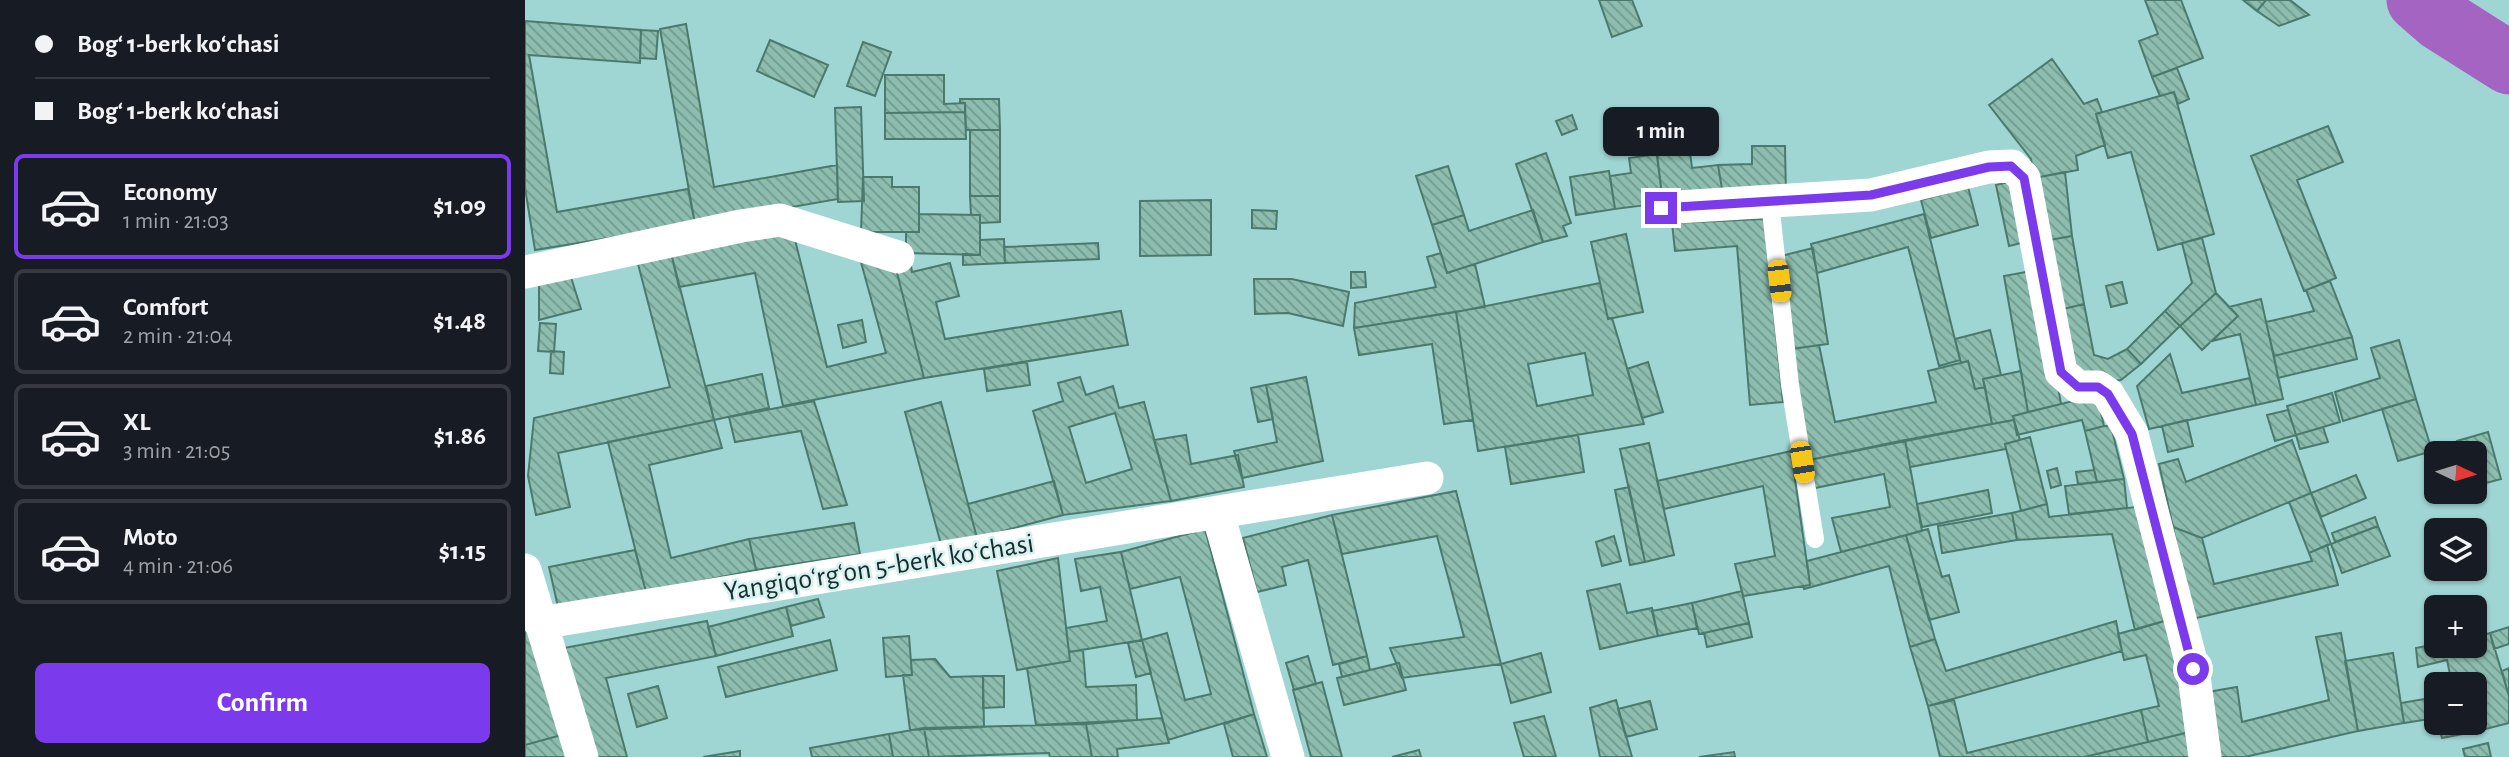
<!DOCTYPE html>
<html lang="en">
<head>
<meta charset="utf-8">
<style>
  :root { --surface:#171b24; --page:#20242c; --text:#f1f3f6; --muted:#9ea1a6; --line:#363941; --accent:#7c3aed }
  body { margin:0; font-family:"Alegreya Sans",sans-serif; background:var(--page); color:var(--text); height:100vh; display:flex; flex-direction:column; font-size:26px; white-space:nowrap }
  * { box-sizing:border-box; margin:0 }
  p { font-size:23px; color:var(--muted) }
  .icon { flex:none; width:38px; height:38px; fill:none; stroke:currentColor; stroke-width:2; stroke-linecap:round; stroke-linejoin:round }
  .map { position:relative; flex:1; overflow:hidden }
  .side { display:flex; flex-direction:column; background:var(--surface); width:525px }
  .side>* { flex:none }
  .top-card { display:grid; align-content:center; height:154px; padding:0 35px; background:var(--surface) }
  .needle { width:46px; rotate:94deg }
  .controls { position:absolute; left:1899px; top:441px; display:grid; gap:14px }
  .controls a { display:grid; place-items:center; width:63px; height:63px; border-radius:10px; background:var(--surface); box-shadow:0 2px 5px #0004; font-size:35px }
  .end { position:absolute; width:32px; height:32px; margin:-16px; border:9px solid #7c3aed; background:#fff; box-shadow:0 0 0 4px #fff }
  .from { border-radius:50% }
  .bubble { position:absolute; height:49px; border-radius:10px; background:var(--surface); box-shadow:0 2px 5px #0004; font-size:23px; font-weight:700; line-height:49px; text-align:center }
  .car { position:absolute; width:21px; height:42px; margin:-21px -10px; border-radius:9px; box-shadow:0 0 5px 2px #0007; background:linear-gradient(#f5c518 24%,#345 0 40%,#f5c518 0 76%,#345 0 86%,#f5c518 0) }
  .top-card b { display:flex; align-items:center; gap:24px; height:66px; font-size:26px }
  .top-card b+b { border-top:2px solid var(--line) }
  .top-card i { width:18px; height:18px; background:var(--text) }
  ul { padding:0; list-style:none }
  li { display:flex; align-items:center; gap:21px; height:105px; margin:0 14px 10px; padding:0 21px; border:4px solid var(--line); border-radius:10px }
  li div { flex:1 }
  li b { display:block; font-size:26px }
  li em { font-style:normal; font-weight:700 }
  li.selected { border-color:var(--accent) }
  li>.icon { width:63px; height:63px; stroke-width:1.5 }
  .cta { display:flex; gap:14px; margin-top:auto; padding:14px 35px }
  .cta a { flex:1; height:80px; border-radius:10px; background:var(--accent); color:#fff; font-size:28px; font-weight:700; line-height:80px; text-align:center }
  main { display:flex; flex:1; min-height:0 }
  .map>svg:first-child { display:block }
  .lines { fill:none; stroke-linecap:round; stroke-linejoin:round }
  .river { stroke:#a364c2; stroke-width:63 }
  .building { fill:url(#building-back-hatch); stroke:#4b7a6d; stroke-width:2; fill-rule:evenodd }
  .lane { stroke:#fff; stroke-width:18 }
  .street { stroke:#fff; stroke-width:33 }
  .route { stroke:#7c3aed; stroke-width:9 }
  .labels { text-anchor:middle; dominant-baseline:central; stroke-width:5; stroke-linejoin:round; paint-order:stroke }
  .street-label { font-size:28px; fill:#172d2c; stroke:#d6f1f0 }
</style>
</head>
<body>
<main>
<section class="side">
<div class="top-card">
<b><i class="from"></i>Bogʻ 1-berk koʻchasi</b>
<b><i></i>Bogʻ 1-berk koʻchasi</b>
</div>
<ul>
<li class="selected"><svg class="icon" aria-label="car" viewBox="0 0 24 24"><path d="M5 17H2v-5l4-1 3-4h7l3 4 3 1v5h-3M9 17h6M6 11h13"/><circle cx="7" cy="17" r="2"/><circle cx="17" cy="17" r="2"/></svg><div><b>Economy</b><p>1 min · 21:03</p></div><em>$1.09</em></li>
<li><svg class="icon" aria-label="car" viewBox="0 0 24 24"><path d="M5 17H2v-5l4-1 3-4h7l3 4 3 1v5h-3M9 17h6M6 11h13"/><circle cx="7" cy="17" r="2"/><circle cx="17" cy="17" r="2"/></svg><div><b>Comfort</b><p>2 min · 21:04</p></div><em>$1.48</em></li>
<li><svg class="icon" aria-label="car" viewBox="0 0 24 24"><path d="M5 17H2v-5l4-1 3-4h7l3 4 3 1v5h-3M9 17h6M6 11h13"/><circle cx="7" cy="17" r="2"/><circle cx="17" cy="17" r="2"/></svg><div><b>XL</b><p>3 min · 21:05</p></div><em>$1.86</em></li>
<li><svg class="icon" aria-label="car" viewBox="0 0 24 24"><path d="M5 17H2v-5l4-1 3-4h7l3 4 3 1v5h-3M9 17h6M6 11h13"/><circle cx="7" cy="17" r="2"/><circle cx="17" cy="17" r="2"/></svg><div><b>Moto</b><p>4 min · 21:06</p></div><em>$1.15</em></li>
</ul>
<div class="cta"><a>Confirm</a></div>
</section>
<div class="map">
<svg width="1984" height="757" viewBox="0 0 1984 757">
  <defs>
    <pattern id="building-back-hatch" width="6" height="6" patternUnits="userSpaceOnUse" patternTransform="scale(1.75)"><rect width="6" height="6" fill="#8cbdae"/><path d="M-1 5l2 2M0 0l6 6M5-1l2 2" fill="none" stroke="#719a8e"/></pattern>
  </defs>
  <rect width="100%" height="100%" fill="#9fd6d4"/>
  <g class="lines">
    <path class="river" d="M1893 0 1916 20 1984 63"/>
  </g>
  <path class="building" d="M1074 0H1107L1117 26 1087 37Z
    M1620 0H1656L1678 58 1627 77 1614 41 1633 34Z
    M1718 0H1741L1732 11Z
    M1741 0H1765L1784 15 1754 26 1732 11Z
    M0 21 116 30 115 63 4 55 32 212 163 189 170 224 10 250 0 188Z
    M161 24 189 187 312 165 313 199 170 224 135 29Z
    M116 30 133 31 131 59 115 58Z
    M245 40 303 65 289 97 232 71Z
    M338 42 366 52 350 96 322 86Z
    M1527 59 1559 104 1572 99 1577 112 1571 114 1580 145 1551 156 1553 170 1509 178 1506 159 1464 105Z
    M1652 68 1664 99 1653 104 1649 92 1635 96 1627 77Z
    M360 75H419V104L440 103V112L360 113Z
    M1649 92 1689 234 1633 250 1606 152 1583 158 1571 114Z
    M435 99H474L475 130H441L440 103H435Z
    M336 107 339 201 313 202 310 108Z
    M440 112 441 139H360V113Z
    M1160 114 1167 168 1193 165 1198 195 1138 203 1127 118Z
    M1047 115 1052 129 1037 135 1031 121Z
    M1803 126 1818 162 1772 180 1811 278 1779 291 1726 156Z
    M445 130H475V196H445Z
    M1227 146H1260L1261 195H1198L1193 165 1227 164Z
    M1021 153 1046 223 1038 226 1042 236 1018 242 991 164Z
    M1132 154 1138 203 1090 209 1085 176 1106 173 1104 158Z
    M923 166 939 215 907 225 891 176Z
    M1084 171 1090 209 1051 215 1045 177Z
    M1540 172 1547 236 1519 241 1509 178Z
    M338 177H367V187H394V232H336Z
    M1492 180 1504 241 1484 246 1471 185Z
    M1443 187 1453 225 1406 238 1396 200Z
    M445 196H475V222L455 223V215H446Z
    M686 200V255L615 256V201Z
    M727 210 752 211 751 229 727 228Z
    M1008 210 1018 242 922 273 907 225 939 215 944 231Z
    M394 214 455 215V255L381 253V232H394Z
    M1399 214 1435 360 1414 366 1383 247 1292 273 1286 244Z
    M1239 219 1258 402 1225 405 1212 246 1150 251 1147 223Z
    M268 232 302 367 361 353 334 255 371 269 399 378 258 406 230 273 154 287 146 253Z
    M1101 234 1118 312 1083 319 1066 242Z
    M1547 236 1559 304 1530 311 1519 241Z
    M1677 238 1691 293 1655 326 1640 311 1667 283 1657 243Z
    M479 239 480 263 438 265V254L455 255V240Z
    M573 243 574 259 480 263 479 247Z
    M1288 248 1303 344 1266 349 1256 256Z
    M146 253 189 420 33 453 45 507 11 515 3 476 9 418 145 387 112 260Z
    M916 253 922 273 950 264 960 307 829 328 830 303 911 287 902 257Z
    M425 263 434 296 411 302 420 339 596 311 603 345 399 378 371 269 386 266 387 272Z
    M1512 270 1536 404 1503 412 1479 276Z
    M44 271 56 309 14 320V281Z
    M826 272H840L841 287 826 288Z
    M729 279H767L824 292 818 326 763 313 730 314Z
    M1805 281 1827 337 1749 356 1741 322 1789 311 1781 290Z
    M1597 282 1602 303 1586 307 1581 286Z
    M1075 283 1083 319 1087 318 1119 424 953 451 931 312ZM1060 353 1068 395 1012 406 1003 364Z
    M1691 293 1713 316 1677 350 1655 326Z
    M1736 299 1758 399 1731 405 1715 334 1687 341 1713 316 1704 307Z
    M1559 304 1569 355 1583 359 1602 349 1616 364 1596 380 1579 382 1542 365 1530 311Z
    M1640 311 1655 326 1616 364 1602 349Z
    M931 312 948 420 919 424 907 344 834 355 829 328Z
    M337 320 341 342 318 348 313 325Z
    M15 323 31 324 29 352 13 351Z
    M1465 330 1476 375 1458 379 1460 387 1450 389 1443 361 1436 363 1430 339Z
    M1827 337 1832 359 1753 378 1749 356Z
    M1874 340 1891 399 1818 421 1810 392 1855 378 1846 348Z
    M1294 345 1310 422 1411 402 1403 371 1443 361 1450 389 1460 387 1467 424 1284 460 1266 349Z
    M26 351 39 352 38 374 25 373Z
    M1645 354 1657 393 1725 378 1731 405 1624 429 1612 386Z
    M502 362 505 385 462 391 459 369Z
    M1123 362 1138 412 1117 418 1102 369Z
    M1496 371 1503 412 1488 416 1489 420 1467 424 1458 379Z
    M237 374 244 408 189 420 181 386Z
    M555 377 561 395 588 386 594 408 619 402 646 501 538 515 508 411 538 401 533 383ZM590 413 607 469 561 483 544 427Z
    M781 377 798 461 717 478 709 451 752 442 741 385Z
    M741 385 748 419 733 422 726 388Z
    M1807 393 1815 422 1771 435 1762 406Z
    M1572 395 1579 426 1560 431 1557 420 1492 435 1488 416Z
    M1891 399 1907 451 1873 461 1857 409Z
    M289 401 322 505 298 509 276 431 210 442 204 417Z
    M416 402 452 538 417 548 380 412Z
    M1763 410 1771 435 1750 441 1742 415Z
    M189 420 197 448 124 465 146 558 224 539 231 570 121 592 83 442Z
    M1489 420 1495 440 1480 444 1481 449 1385 467 1380 440Z
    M1662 420 1668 446 1643 452 1637 426Z
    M1579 426H1586L1599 479 1572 482 1560 431Z
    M1798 427 1803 442 1775 449 1771 435Z
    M1963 432 1976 479 1950 486V453H1936L1932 441Z
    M661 435 666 464 713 455 719 487 646 501 629 440Z
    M1053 435 1059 472 986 484 980 447Z
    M1505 437 1522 504 1496 511 1480 444Z
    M1380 440 1397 531 1316 552 1307 518 1365 507 1359 474 1290 488 1284 460Z
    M1767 440 1786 493 1677 538 1648 527 1634 464 1653 459 1661 482Z
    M1124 443 1149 555 1120 562 1095 449Z
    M1266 451 1285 585 1218 596 1210 564 1250 556 1238 486 1139 509 1132 481Z
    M1532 468 1536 485 1526 488 1522 471Z
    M1569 470 1572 482 1553 484 1551 472Z
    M1831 475 1841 498 1796 517 1786 493Z
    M1599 479 1602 508 1544 514 1540 486Z
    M529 481 538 515 452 538 443 504Z
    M1104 487 1120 562 1105 565 1090 490Z
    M1463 490 1467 513 1397 527 1392 504Z
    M931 491 976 664 877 678 865 648 939 637 912 536 817 554 807 515Z
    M1786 493 1806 544 1784 553 1764 502Z
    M1522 504 1524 517 1620 506 1646 619 1610 630 1587 534 1492 540 1487 513Z
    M1487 513 1492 540 1417 553 1413 526Z
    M807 515 842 656 808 665 783 560 757 567 761 585 732 592 718 538Z
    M1850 517 1853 526 1810 542 1807 533Z
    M329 523 335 554 231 570 224 539Z
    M1853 526 1865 556 1817 573 1806 544Z
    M1648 527 1677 538 1689 584 1787 561 1784 553 1802 545 1813 585 1667 619Z
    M680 529 729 714 643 740 617 640 642 633 660 700 686 694 655 577 605 589 596 552Z
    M1403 529 1417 577 1424 575 1434 612 1404 620 1381 535Z
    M1381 535 1410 639 1385 647 1364 566 1279 589 1278 586 1285 585 1282 561Z
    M1089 536 1096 561 1077 566 1071 542Z
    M110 550 121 592 33 607 24 567Z
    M596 552 617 640 544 652 541 628 582 621 575 587 556 591 550 559Z
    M533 558 545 661 492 670 472 571Z
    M1095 584 1102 613 1127 608 1133 636 1075 649 1062 591Z
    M1217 591 1224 623 1174 634 1167 603Z
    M293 599 299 617 266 626 261 607Z
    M1167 603 1172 628 1133 636 1127 611Z
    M0 606 40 734 0 745Z
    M261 607 268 636 191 656 183 627Z
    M1646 619 1669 731 1623 742 1616 710 1634 706 1621 655 1599 660 1593 634Z
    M182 621 191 656 81 678 102 757H73L39 648Z
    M1591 621 1597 651 1403 706 1385 647 1410 639 1421 671Z
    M1224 623 1227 637 1182 647 1179 633Z
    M1984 627V644L1969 649 1965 633Z
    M1816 633 1833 731 1720 757H1692L1682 692 1712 687 1717 722 1804 700 1791 637Z
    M1965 633 1984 696V723L1953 731 1950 684H1927L1922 660 1893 667 1891 648 1911 644 1950 646V637Z
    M384 636 387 675 361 677 358 638Z
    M305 640 312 670 201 697 193 667Z
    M617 640 626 673 611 677 603 643Z
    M558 650 561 687 611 685 612 720 511 725 502 668 545 661 544 652Z
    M1016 653 1026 692 986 703 976 664Z
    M1868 653 1879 723 1833 731 1820 661Z
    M783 656 791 684 769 690 761 663Z
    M842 656 845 670 817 677 814 664Z
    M410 659 425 677 458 676 459 727 385 730 378 675H387L386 660Z
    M874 663 881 690 819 705 812 678Z
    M1984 668V693H1983L1977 671Z
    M458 676H479V707L458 708Z
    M797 682 817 757H786L768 690Z
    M133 686 142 718 112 727 103 694Z
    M1911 697V718L1879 723 1876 703Z
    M1091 700 1107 757H1075L1065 708Z
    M1429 700 1442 753 1616 710 1623 742 1559 757H1415L1403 706Z
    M1125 701 1132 729 1101 737 1093 709Z
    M729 714 742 757H708L699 724Z
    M1019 716 1031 757H999L989 723Z
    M1950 717 1953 731 1917 738 1913 723H1950Z
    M637 718 644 743 592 749 593 757H567L561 724Z
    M561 724 567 757H525L524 753 404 757 399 728Z
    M399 728 404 757H368L364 734Z
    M1669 731 1672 757H1559L1623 742Z
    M40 734 47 757H0V745Z
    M364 734 368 757H287L285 748Z
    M1963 743 1966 757H1940L1938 749Z
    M894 750 896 757H867Z
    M215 751V757H178Z
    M1209 752 1210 757H1174Z"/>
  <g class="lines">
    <path class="lane" d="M1245 202 1265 385 1290 539"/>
    <path class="street" d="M1136 208 1346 195 1464 167 1487 166 1499 178 1536 372 1553 387H1573L1583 394 1607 434 1668 669 1680 757
      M0 272 216 226 255 220 373 257
      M693 514 763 757
      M0 570 57 757
      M15 623 902 478"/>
  </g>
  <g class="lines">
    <path class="route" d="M1136 208 1346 195 1464 167 1486 166 1499 178 1536 372 1553 387H1573L1583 394 1607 434 1668 669"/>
  </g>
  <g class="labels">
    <g class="street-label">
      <text transform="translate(354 568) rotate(-9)">Yangiqoʻrgʻon 5-berk koʻchasi</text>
    </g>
  </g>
</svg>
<div class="controls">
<a><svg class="needle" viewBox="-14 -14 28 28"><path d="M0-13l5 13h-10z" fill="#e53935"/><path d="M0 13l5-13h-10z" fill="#9ea1a6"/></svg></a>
<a><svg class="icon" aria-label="layers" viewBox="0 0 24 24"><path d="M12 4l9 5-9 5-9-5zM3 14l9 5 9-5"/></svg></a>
<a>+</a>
<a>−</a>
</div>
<i class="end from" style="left:1668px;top:669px"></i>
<i class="end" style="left:1136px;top:208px"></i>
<div class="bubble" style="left:1078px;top:107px;width:116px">1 min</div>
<i class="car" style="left:1254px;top:281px;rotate:173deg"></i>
<i class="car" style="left:1277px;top:462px;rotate:171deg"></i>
</div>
</main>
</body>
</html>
